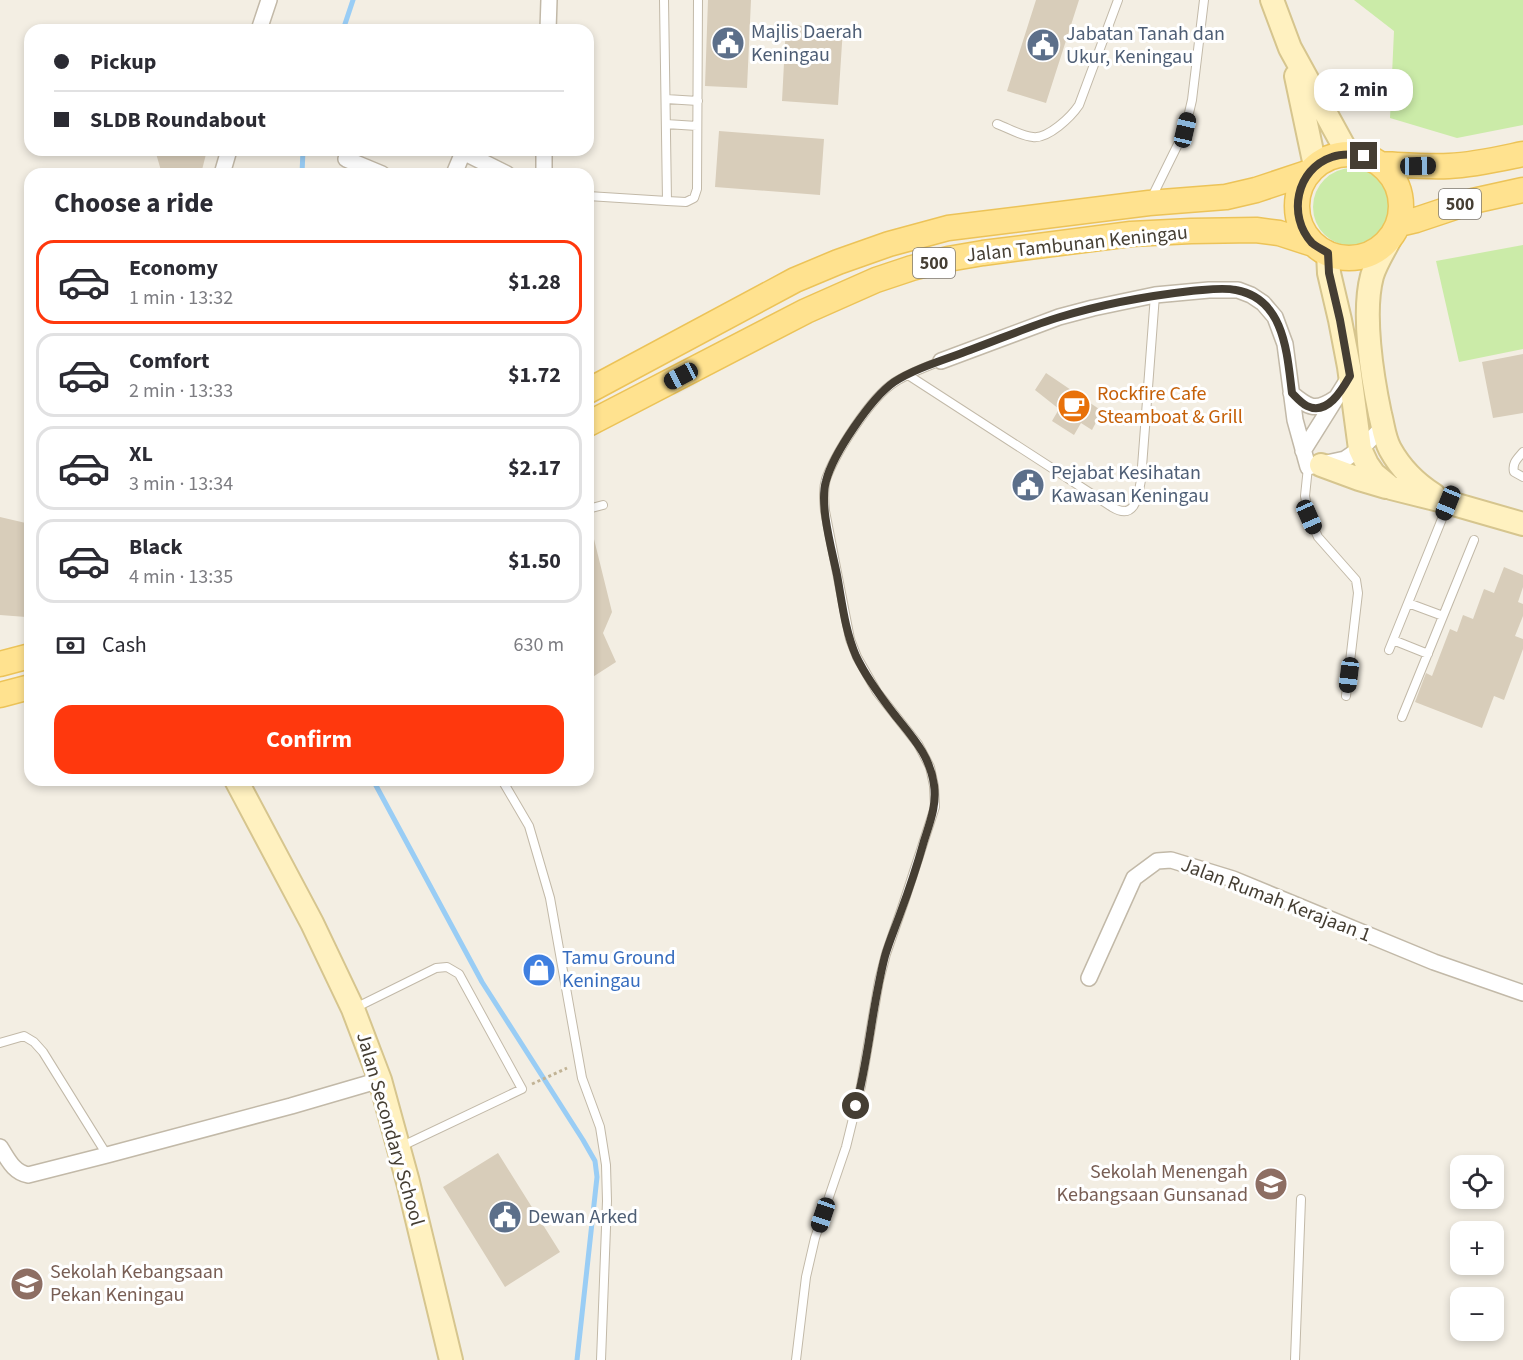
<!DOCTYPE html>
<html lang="en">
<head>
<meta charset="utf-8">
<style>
  :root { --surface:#fff; --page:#f2f2f3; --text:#2b2b33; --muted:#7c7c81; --line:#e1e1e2; --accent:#ff380d }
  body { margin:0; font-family:"Source Sans 3",sans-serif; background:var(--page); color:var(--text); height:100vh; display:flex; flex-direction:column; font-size:22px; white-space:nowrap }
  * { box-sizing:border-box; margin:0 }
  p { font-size:20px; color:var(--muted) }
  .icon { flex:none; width:33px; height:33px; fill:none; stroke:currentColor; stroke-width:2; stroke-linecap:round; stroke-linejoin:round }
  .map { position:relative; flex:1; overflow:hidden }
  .drawer { position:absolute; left:24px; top:168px; width:570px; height:618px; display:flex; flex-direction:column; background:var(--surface); border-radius:18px; box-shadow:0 3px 9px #0003 }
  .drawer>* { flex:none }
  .guide { position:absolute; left:24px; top:24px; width:570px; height:132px; border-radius:18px; box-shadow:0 3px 9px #0003; display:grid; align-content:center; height:132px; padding:0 30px; background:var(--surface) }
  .fabs { position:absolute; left:1450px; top:1155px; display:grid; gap:12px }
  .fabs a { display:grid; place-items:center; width:54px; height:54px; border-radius:12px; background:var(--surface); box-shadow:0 3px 9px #0003; font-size:30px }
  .end { position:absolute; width:27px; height:27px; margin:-14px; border:8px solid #453e33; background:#fff; box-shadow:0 0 0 3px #fff }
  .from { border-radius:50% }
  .bubble { position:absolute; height:42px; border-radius:18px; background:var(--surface); box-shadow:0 3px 9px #0003; font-size:20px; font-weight:700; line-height:42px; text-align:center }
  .car { position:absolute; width:18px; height:36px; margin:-18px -9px; border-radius:8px; box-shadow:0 0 4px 2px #0007; background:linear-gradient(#222 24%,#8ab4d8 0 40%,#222 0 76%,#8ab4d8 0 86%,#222 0) }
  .guide b { display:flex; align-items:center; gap:21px; height:57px; font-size:22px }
  .guide b+b { border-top:2px solid var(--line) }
  .guide i { width:15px; height:15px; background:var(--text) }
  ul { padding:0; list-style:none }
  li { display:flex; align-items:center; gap:18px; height:84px; margin:0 12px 9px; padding:0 18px; border:3px solid var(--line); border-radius:18px }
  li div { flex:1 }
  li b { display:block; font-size:22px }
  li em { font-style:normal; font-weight:700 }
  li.on { border-color:var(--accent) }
  li>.icon { width:54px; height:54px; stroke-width:1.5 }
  h2 { padding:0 30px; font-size:27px; line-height:72px }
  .pay { display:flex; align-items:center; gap:15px; height:66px; padding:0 30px; font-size:22px }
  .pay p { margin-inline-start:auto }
  .button { display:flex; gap:12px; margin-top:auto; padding:12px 30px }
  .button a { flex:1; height:69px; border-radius:18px; background:var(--accent); color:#fff; font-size:24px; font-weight:700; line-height:69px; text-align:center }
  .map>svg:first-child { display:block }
  .green { fill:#cbeba8 }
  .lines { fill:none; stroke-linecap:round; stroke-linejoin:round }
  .stream { stroke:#99cdf5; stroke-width:5 }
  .building { fill:#d8cdba }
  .lane-casing { stroke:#c2b9a8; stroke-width:10 }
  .street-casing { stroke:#c2b9a8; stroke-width:18 }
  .secondary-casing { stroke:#d6c58e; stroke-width:26 }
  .primary-casing { stroke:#ecc358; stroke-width:27 }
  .path { stroke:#c1b395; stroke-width:3; stroke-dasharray:3 3; stroke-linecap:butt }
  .lane { stroke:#fff; stroke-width:8 }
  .street { stroke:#fff; stroke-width:15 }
  .secondary { stroke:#fff1c0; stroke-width:22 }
  .primary { stroke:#ffe28f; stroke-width:24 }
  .route { stroke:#453e33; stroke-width:8 }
  .labels { text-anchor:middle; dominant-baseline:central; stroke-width:6; stroke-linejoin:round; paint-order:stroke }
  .shield { fill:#fff; stroke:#7d7870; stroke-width:1.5 }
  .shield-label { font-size:18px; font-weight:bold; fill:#453e33 }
  .service-label { font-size:20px; fill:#4e5e75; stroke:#fff; text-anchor:start }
  .street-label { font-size:20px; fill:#453e33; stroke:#fff }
  .food-label { font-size:20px; fill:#c56008; stroke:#fff; text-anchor:start }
  .shop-label { font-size:20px; fill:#366cbe; stroke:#fff; text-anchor:start }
  .education-label { font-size:20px; fill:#785e54; stroke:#fff; text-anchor:end }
</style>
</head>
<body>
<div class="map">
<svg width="1523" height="1360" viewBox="0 0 1523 1360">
  <rect width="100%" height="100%" fill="#f3eee3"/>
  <path class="green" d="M1354 0H1523V125L1457 138 1390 118 1394 31Z
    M1313 207a39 39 0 1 1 78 0a39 39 0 1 1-78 0Z
    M1523 245V349L1459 362 1436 261Z"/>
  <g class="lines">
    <path class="stream" d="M343 30 353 0
      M302 174 303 150
      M373 780 482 982 583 1140 595 1161 597 1177 577 1360"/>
  </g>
  <path class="building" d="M708 0H751L747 88 705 86Z
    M1036 0H1079L1046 103 1007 91Z
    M786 25 843 28 838 105 782 101Z
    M719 131 824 139 820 195 715 187Z
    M155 150H207L201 174H162Z
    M1523 354V413L1493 418 1482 362Z
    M1046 373 1102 411 1092 430 1081 423 1074 435 1052 421 1059 409 1035 390Z
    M0 517 30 524V606H28L26 617 0 615Z
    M588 535H593L612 612 603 633 616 662 588 680Z
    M1504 567 1523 575V587L1518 602 1523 604V616L1515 636 1523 639V649L1504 700 1494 696 1482 728 1415 702 1426 673 1432 676 1450 629 1457 632 1463 615 1473 619 1484 589 1494 593Z
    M498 1153 560 1252 505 1287 443 1187Z"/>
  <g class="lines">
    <g class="lane-casing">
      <path id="lane" d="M666 99 698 101
        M666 124 697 126
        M997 124C1008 128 1021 136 1033 137 1048 139 1071 117 1079 105L1118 0
        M588 196 667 201 664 0
        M1151 199 1185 130 1192 100 1204 0
        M667 201 686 202 694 198 697 189 698 0
        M908 375 1112 507C1135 521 1138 497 1141 480L1155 295
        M1523 452C1517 459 1512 463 1514 472L1523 477
        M1308 467 1305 496 1309 517 1318 537 1356 580 1358 593 1346 696
        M588 509 603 505
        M1408 603 1443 616
        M1393 640 1428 654
        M1389 650 1448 504
        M1402 717 1474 540
        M502 780 529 826 550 898 582 1078 600 1127 606 1165 607 1201 601 1360
        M355 1008 436 968 447 967 459 974 522 1089 400 1147
        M0 1043 24 1036 34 1042 43 1052 107 1155
        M796 1360 806 1277 815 1238 846 1147 861 1086 879 981 886 954 904 902 935 807 934 786 930 767 918 744 877 692 857 657 850 639 825 511C824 500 823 489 826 479 836 452 871 397 895 382 909 373 926 367 941 361
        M1295 1360 1301 1199"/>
    </g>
    <g class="street-casing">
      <path id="street" d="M259 30 269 0
        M548 30 549 0
        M350 150 346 159 382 174
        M459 150 507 174
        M222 174 229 150
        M454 174 464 150
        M544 174V150
        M941 361 1059 317 1093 308 1155 295 1209 290H1238L1251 295 1263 303 1275 317 1285 344 1295 420 1308 467 1345 459 1364 446 1383 427
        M1291 393C1309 408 1315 412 1336 398
        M1303 451 1350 376
        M1089 978 1134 878 1157 861 1171 860 1233 879 1434 962 1523 993
        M0 1147C8 1159 13 1172 28 1175L107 1155 291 1106 380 1080"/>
    </g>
    <g class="secondary-casing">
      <path id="secondary" d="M1272 0 1290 48 1348 154
        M1296 76 1315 166
        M1390 239C1384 251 1376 263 1372 276 1362 313 1372 376 1380 414 1383 425 1384 438 1390 449 1401 469 1415 483 1434 495
        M1328 253 1329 273 1340 320 1349 367 1360 449 1367 464 1374 474 1391 488 1443 501 1523 524
        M1321 465 1359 479 1386 487
        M236 780 312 923 353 1009 380 1080 408 1182 451 1360"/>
    </g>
    <g class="primary-casing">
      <path id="primary" d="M1297 206a52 52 0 1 1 104 0a52 52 0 1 1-104 0Z
        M1380 164C1403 165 1426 167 1449 166 1474 165 1499 159 1523 154
        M1399 224 1416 220 1473 201 1523 190
        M588 391 795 280 838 262 889 244 948 228 1149 203 1226 197 1256 190 1310 172
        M588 424 806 311 876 280 912 268 948 259 983 253 1131 234 1191 231 1256 230 1279 233 1313 244
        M0 664 30 656
        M0 695 30 687"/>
    </g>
    <path class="path" d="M532 1084 567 1068"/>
    <use href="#lane" class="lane"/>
    <use href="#street" class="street"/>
    <use href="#secondary" class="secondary"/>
    <use href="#primary" class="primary"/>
  </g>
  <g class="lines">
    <path class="route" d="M856 1106C869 1057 872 1005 885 956 889 942 895 928 900 914 909 890 917 866 924 841 930 822 937 805 934 785 930 755 912 737 894 714 880 696 866 677 856 656 845 631 842 602 837 575 832 550 819 505 826 481 833 454 871 398 894 382 915 368 947 359 970 350 1000 339 1030 326 1060 317 1103 304 1147 296 1191 291 1206 290 1222 287 1236 290 1285 299 1287 354 1292 393 1296 397 1301 403 1307 406 1327 416 1342 390 1350 376L1340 320 1329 273 1328 253C1323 250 1317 247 1312 243 1287 216 1296 169 1332 157 1343 153 1353 154 1364 156"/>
  </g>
  <defs>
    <g id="civic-disc" transform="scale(1.725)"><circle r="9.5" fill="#5c6f8a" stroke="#fff"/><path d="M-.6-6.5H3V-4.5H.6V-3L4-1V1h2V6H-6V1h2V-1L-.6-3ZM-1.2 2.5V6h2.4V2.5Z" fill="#fff"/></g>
    <g id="cafe-disc" transform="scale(1.725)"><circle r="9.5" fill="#e8710a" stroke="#fff"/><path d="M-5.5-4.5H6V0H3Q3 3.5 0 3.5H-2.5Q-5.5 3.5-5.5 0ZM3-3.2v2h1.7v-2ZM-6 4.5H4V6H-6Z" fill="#fff"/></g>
    <g id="shop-disc" transform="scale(1.725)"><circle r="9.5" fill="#3f7fe0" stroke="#fff"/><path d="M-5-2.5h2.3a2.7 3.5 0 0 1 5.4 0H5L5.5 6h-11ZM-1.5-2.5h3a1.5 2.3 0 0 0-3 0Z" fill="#fff"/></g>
    <g id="school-disc" transform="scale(1.725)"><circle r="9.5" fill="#8d6e63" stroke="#fff"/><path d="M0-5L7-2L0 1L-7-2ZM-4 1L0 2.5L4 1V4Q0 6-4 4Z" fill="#fff"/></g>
  </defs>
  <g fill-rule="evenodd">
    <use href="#civic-disc" x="728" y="43"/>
    <use href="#civic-disc" x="1043" y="45"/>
    <use href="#cafe-disc" x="1074" y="406"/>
    <use href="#civic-disc" x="1028" y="485"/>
    <use href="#shop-disc" x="539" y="970"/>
    <use href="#school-disc" x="1271" y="1184"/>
    <use href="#civic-disc" x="505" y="1217"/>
    <use href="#school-disc" x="27" y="1284"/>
  </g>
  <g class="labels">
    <g class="shield">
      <rect x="1439" y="189" width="42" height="30" rx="4.5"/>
      <rect x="913" y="248" width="42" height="30" rx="4.5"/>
    </g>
    <g class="shield-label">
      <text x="1460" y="204">500</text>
      <text x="934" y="263">500</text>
    </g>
    <g class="service-label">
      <text x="751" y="32">Majlis Daerah<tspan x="751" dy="23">Keningau</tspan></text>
      <text x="1066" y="34">Jabatan Tanah dan<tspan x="1066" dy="23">Ukur, Keningau</tspan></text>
      <text x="1051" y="473">Pejabat Kesihatan<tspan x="1051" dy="23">Kawasan Keningau</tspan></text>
      <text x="528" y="1217">Dewan Arked</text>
    </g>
    <g class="street-label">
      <text transform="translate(1077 244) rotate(-6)">Jalan Tambunan Keningau</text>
      <text transform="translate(1276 900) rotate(21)">Jalan Rumah Kerajaan 1</text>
      <text transform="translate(390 1129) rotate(74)">Jalan Secondary School</text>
    </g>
    <g class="food-label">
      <text x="1097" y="394">Rockfire Cafe<tspan x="1097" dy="23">Steamboat &amp; Grill</tspan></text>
    </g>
    <g class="shop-label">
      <text x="562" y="958">Tamu Ground<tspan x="562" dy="23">Keningau</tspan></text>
    </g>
    <g class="education-label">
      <text x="1248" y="1172">Sekolah Menengah<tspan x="1248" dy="23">Kebangsaan Gunsanad</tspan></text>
      <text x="50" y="1272" text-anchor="start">Sekolah Kebangsaan<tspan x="50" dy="23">Pekan Keningau</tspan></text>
    </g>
  </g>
</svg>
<div class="fabs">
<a><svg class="icon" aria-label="locate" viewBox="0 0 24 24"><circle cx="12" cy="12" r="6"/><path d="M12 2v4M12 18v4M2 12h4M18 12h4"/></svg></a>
<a>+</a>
<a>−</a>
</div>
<i class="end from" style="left:856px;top:1106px"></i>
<i class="end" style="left:1364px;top:156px"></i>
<div class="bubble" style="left:1314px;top:69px;width:99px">2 min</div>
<i class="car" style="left:1185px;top:130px;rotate:13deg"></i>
<i class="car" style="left:1418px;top:166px;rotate:89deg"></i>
<i class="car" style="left:681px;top:376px;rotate:242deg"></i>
<i class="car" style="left:1448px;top:503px;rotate:202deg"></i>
<i class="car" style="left:1309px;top:517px;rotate:156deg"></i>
<i class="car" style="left:1349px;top:675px;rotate:187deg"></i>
<i class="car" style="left:823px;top:1215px;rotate:199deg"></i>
<div class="guide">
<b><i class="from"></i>Pickup</b>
<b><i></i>SLDB Roundabout</b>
</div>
<section class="drawer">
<h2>Choose a ride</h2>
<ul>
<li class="on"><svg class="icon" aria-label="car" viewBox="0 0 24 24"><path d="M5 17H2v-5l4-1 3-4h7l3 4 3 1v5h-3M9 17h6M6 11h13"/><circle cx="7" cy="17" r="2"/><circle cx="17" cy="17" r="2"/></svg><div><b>Economy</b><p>1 min · 13:32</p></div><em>$1.28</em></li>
<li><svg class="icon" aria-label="car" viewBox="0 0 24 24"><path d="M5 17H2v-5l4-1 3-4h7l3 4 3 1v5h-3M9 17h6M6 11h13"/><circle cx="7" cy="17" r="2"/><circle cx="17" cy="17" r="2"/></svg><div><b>Comfort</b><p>2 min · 13:33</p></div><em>$1.72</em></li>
<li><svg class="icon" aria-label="car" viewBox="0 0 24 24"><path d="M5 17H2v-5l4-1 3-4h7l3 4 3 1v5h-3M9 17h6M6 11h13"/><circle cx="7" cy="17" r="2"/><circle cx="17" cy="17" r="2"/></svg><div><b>XL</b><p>3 min · 13:34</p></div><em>$2.17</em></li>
<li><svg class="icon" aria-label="car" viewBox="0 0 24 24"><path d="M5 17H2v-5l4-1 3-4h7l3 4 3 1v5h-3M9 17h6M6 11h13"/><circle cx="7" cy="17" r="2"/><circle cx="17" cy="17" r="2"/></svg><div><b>Black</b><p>4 min · 13:35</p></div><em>$1.50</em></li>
</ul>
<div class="pay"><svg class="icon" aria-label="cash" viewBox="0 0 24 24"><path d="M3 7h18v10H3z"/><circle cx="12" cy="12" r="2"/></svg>Cash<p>630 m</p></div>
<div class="button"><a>Confirm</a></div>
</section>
</div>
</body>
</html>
